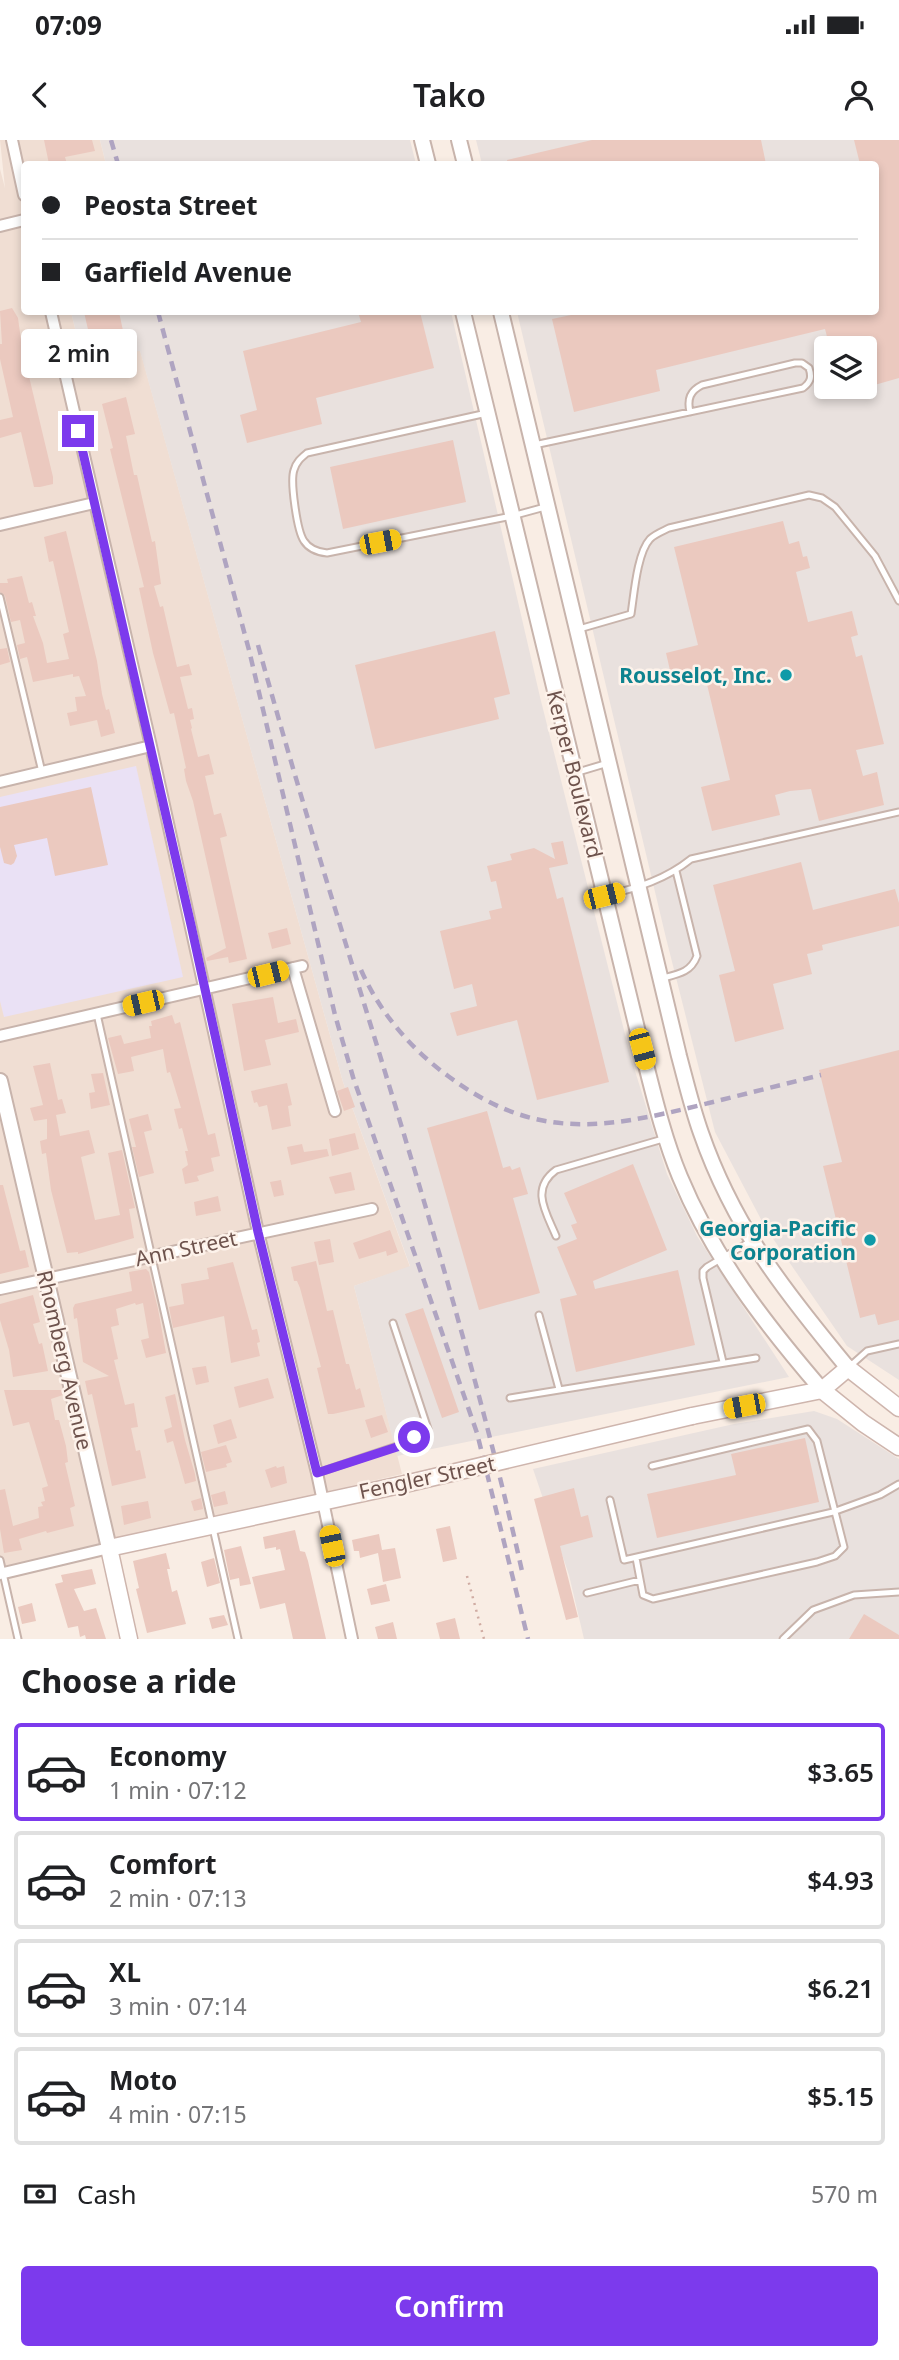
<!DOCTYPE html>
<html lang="en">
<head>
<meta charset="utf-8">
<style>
  :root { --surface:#fff; --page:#f6f6f6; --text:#202124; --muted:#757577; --line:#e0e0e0; --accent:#7c3aed }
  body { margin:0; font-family:"Noto Sans",sans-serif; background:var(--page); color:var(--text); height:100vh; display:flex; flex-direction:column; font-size:26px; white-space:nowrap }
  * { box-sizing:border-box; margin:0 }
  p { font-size:23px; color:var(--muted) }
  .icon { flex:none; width:38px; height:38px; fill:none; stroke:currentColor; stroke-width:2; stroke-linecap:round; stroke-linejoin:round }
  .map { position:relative; height:1499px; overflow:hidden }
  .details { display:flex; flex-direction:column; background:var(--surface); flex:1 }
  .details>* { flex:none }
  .banner { position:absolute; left:21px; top:21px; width:858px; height:154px; border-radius:7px; box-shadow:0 4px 10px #0003; display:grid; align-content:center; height:154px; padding:0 21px; background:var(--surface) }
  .controls { position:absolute; left:814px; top:196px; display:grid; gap:14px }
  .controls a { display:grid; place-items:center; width:63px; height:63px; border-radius:7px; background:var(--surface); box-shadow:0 4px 10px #0003; font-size:35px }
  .end { position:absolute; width:32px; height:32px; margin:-16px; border:9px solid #7c3aed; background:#fff; box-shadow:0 0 0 4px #fff }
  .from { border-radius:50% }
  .bubble { position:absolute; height:49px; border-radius:7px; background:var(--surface); box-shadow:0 4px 10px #0003; font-size:23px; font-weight:600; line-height:49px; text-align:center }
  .car { position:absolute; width:21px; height:42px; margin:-21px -10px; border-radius:9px; box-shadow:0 0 5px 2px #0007; background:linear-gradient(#f5c518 24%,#345 0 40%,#f5c518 0 76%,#345 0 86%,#f5c518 0) }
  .banner b { display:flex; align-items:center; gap:24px; height:66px; font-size:26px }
  .banner b+b { border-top:2px solid var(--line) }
  .banner i { width:18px; height:18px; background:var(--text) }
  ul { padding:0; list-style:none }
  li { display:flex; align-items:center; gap:21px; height:98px; margin:0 14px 10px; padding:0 7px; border:4px solid var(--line); border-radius:7px }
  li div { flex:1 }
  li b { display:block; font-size:26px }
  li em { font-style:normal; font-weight:600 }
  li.selected { border-color:var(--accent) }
  li>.icon { width:63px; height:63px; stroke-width:1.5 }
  h2 { padding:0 21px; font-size:32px; line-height:84px }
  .pay { display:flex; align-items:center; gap:18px; height:77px; padding:0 21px; font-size:26px }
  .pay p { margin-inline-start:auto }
  .cta { display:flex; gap:14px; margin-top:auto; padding:14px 21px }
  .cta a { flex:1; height:80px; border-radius:7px; background:var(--accent); color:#fff; font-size:28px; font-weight:600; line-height:80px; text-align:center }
  .status { display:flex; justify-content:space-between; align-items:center; height:49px; padding:0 35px; background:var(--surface); direction:ltr }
  .status svg { height:19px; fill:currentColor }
  header { display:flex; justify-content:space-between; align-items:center; height:91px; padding:0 21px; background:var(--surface); font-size:32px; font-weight:600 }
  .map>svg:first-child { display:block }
  .residential { fill:#f0ded3 }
  .industrial { fill:#e9e1de; fill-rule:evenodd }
  .education { fill:#eae1f5 }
  .building { fill:#ebc9bf }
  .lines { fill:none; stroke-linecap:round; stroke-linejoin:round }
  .service-casing { stroke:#c8b4ac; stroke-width:9 }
  .minor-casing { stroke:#c8b4ac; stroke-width:14 }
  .tertiary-casing { stroke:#c8b4ac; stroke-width:18 }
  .secondary-casing { stroke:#ceb5ad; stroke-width:19 }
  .path { stroke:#d0aca3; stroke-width:2.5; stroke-dasharray:2 5; stroke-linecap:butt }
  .service { stroke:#fff; stroke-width:5 }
  .minor { stroke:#fff; stroke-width:10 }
  .tertiary { stroke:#fff; stroke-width:14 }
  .secondary { stroke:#fff; stroke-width:16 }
  .rail { stroke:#afa4c1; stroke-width:4.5; stroke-dasharray:10 7; stroke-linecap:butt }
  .secondary-bridge-casing { stroke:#ceb5ad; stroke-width:19; stroke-linecap:butt }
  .secondary-bridge { stroke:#fff; stroke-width:16 }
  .route { stroke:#7c3aed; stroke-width:9 }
  .culture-dot { fill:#0f9aa8; stroke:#fdf2ea; stroke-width:2.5 }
  .labels { text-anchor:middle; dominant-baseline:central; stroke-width:5; stroke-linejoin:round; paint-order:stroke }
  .culture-label { font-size:21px; font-weight:bold; fill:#0d838f; stroke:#fdf2ea; text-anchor:end }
  .street-label { font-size:21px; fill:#6e534d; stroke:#fdf2ea }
</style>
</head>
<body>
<div class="status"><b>07:09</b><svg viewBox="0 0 49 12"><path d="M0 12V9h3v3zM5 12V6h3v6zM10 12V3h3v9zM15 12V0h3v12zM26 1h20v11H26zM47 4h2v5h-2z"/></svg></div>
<header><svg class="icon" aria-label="back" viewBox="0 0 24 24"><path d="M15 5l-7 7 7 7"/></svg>Tako<svg class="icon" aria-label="person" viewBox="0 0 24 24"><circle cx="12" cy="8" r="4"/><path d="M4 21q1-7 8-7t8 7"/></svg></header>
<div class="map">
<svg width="899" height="1499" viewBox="0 0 899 1499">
  <rect width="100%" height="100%" fill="#f9ede4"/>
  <path class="residential" d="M0 0H100L106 24H24V172H71L82 216 140 210 343 942 410 1127 354 1146 402 1334 0 1428V29L5 48Z"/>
  <path class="industrial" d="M100 0H410L416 24H106Z
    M476 0H899V1240L847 1206 765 1087 715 992 666 798 517 172H875V24H482ZM826 208H864V247H826Z
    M71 172H451L540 557 631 918 667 1034 697 1096 789 1237 397 1316 354 1146 410 1126 343 942 140 211 82 216Z
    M814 1271 837 1279 899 1319V1499H584L569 1435 533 1329 734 1284Z"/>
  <path class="education" d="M136 626 183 837 4 877 0 861V657Z"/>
  <path class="building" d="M44 0H92L95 11 65 17 67 24H49Z
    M592 0H761L766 24H508L507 20Z
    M854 0H899V238L864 248V208H830L825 189 656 230 660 251 574 272 552 179 571 175V172H875V24H860Z
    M12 168 18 178 21 200 26 199 30 216 26 217V224L53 337V344L40 347H34L21 292 0 298V280L13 277 0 219V204H2L0 171Z
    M84 172H119L125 200 92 207Z
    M358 172H420L434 228 316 258 322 284 247 303 240 275 257 270 243 211 361 182Z
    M126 257 135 294 126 296 134 335H137L152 402 155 401 161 444 154 446 160 467 163 466 177 527 189 524 192 535 180 537 188 569 192 568 194 579 190 580 192 588 191 589 198 617 209 614 214 634 205 636 214 675 221 673 227 696 220 698 247 819 229 823 228 817 207 821 206 818 226 808 224 799 193 661 186 641 184 629 186 628 174 573 170 574 153 513 139 448 144 447 110 309 113 308 102 264Z
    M453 300 466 362 343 389 330 327Z
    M783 381 789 404 799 401 803 417 807 416 810 428 796 432 808 482 852 471 858 495 851 497 856 517 862 515 884 604 856 610 863 636 877 632 884 665 819 681 811 649 790 651 775 655 780 675 712 691 701 647 730 640 704 532 672 539 666 513 698 505 674 407Z
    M66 391 97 521 102 554 106 570 109 569 115 593 101 597 97 580 70 586 67 573 77 571 75 557 86 556 79 536 73 537V534L33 542 27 517 20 519 17 505 25 503 20 480 11 482 5 456 0 452V443H8L7 439 22 436 29 463 32 462 36 476H33L43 503 47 523 69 519 63 494 69 492 53 421 49 422 44 397Z
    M495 491 510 554 494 558 499 579 375 609 355 525Z
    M7 508 10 522 0 525V509Z
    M91 647 108 725 55 736 47 698 14 705 17 716 14 723 11 725 4 723 0 707V667Z
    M563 701 568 724 549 728 557 759 563 757 609 942 537 960 517 880 457 896 450 873 477 866 472 844 454 849 440 791 491 779 489 771 502 768 496 741 491 742 487 726 512 720 510 714 534 708 555 719 551 703Z
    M801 722 813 770 895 749 899 763V786L822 805 823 810 807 814 812 834 773 844 784 889 735 902 719 835 735 831 713 745Z
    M287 788 291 804 272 809 268 793Z
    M273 857 278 883 296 879 299 892 265 900 271 925 244 931 232 864Z
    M172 875 175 884 180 882 208 995 215 993 220 1016 211 1018 214 1031 197 1036 199 1041 185 1044 182 1029 188 1025 185 1011H188L182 988 179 989 174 969 181 968 170 932 167 933 163 909 131 917 134 931 118 934 108 898 121 895 124 904 151 898 149 886H152L151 881Z
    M899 910V1180L878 1185 875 1174 860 1178 823 1026 842 1022 819 930Z
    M50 923 58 960 62 959 66 973 56 975 60 996 89 990 95 1013 81 1017 95 1080 120 1075 108 1013 122 1010 135 1068 129 1069 134 1098 78 1114V1112L67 1113 51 1050 46 1013 42 1014 40 1001 47 999V979L34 981 30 968 43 965 33 926Z
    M103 933 110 965 91 969 89 953 95 952 91 934Z
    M287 943 292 965 288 966 291 986 272 990 267 965 259 967 257 962 254 963 251 951Z
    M348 947 355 967 344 971 337 951Z
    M487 971 503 1028 510 1026 512 1030 520 1027 528 1054 513 1058 540 1153 479 1170 427 988Z
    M148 974 152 990 144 992 154 1033 139 1037 132 1007H136L129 979Z
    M355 993 359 1009 332 1016 329 999Z
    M302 1004 304 1012 327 1009 329 1016 291 1025 287 1007Z
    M633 1024 667 1110 593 1141 595 1149 678 1130 695 1205 576 1232 560 1159 577 1155 557 1107 577 1099 571 1085 577 1083 564 1053Z
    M351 1032 355 1050 335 1054 329 1037Z
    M281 1040 284 1055 274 1057 270 1042Z
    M0 1045H3L20 1111 25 1110 29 1127 0 1134Z
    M218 1056 221 1071 196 1076 194 1062Z
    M390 1090 398 1112 387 1116 386 1111 359 1119 353 1103Z
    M330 1099 334 1122 319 1125 314 1102Z
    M316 1121 327 1171 333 1170 346 1224H349L356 1250 360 1248 365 1267 333 1274H328L317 1228 321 1227 300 1148 297 1141H294L291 1127Z
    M233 1122 252 1190 257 1189 260 1202 257 1203 260 1216 231 1223 224 1176 173 1188 169 1167 184 1164 181 1144 209 1139 207 1128Z
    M146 1129 149 1132 158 1169 166 1213 146 1218 141 1200 149 1198 143 1163 136 1165 135 1163 116 1169 119 1185 111 1187 118 1219 114 1220 125 1265 134 1263 138 1287 131 1288 136 1311 140 1310 146 1338 112 1346 92 1254 88 1255 85 1241 109 1236 83 1222 77 1178 74 1179 73 1168 75 1164 132 1151 129 1132Z
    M33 1155 40 1182 33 1184 39 1204 42 1203 48 1231 13 1237 9 1210 0 1180V1164Z
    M423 1168 459 1272 442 1278 405 1174Z
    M206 1226 209 1242 196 1245 192 1228Z
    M268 1238 274 1258 239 1268 234 1247Z
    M4 1250H62L63 1255 51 1259 55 1280H59L66 1306 68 1322 65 1323 75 1366 70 1368 74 1386 47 1393 46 1391 19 1399 22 1410 4 1413 0 1389V1350L5 1349 13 1386 39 1378 38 1367 43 1366 41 1362 45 1361 42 1348 48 1346 29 1282 13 1286Z
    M175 1254 185 1300 195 1334 196 1341 185 1344 173 1301 167 1303 164 1290 172 1287 165 1257Z
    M382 1275 388 1292 371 1298 365 1280Z
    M231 1279 237 1298 218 1304 213 1285Z
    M805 1298 819 1362 657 1398 647 1354 736 1335 731 1314Z
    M226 1305 232 1322 226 1324 227 1327 206 1332 201 1312Z
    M276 1326 277 1328 284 1326 287 1343 271 1348 265 1330Z
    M574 1348 581 1377 588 1375 593 1397 560 1406 578 1477 566 1480 534 1359Z
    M225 1351 228 1364 214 1367 211 1355Z
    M201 1358 203 1369 194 1371 191 1361Z
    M148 1361 151 1378 124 1385 121 1366Z
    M450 1386 457 1419 443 1422 436 1389Z
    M295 1390 300 1411 305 1412 308 1421 326 1499H293L285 1463 260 1469 252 1437 285 1430 280 1409 276 1410V1407L265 1409 263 1397Z
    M379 1394 382 1410 395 1408 401 1438 383 1442 378 1413 360 1418 359 1411H354L352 1400Z
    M241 1406 251 1444 240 1446 239 1438 230 1440 224 1410Z
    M166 1413 170 1429H167L172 1452 177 1450 186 1484 147 1493 136 1449 139 1448 133 1421Z
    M214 1418 220 1443 207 1447 201 1422Z
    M92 1429 96 1444 74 1449 84 1471 96 1468 106 1499H86L85 1495 80 1497 78 1486 68 1488 55 1444 63 1442 61 1435Z
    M386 1444 390 1461 371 1465 367 1449Z
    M32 1463 36 1481 22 1484 18 1467Z
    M864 1474 899 1495V1499H849Z
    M224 1475 228 1485 212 1489 209 1478Z
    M455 1478 460 1499H440L436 1483Z
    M393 1482 397 1499H378L375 1487Z"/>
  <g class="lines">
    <g class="service-casing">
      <path id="service" d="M487 273 307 313C301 318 296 322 294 330 290 341 297 391 304 401 309 409 318 412 327 413L512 376 545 367
        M534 305 803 248C811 242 812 237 809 228L802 223H795L702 245C690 251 687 259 690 272
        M0 457 42 632
        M579 489 631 474C634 455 637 413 650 399 655 394 663 391 669 388L809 355 822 358 835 367 875 416 899 461
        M578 632 608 623
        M607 755C638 748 666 739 691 719L899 672
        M663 838C679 834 691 832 697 816L676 731
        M97 874 238 1499
        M556 1096C546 1072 530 1049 556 1030L663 999
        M539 1175 559 1249
        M723 1222 703 1138V1131L707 1127 751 1101
        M849 1227 867 1211 899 1204
        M510 1258 756 1218
        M317 1333 400 1305 428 1289 393 1183
        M610 1360 624 1420 833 1372 880 1355 899 1344
        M636 1418 643 1455 653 1459 817 1422 835 1416 844 1407 817 1301 808 1289 652 1326
        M0 1420 18 1499
        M587 1453 640 1440
        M783 1499 813 1470 854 1455 899 1452"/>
    </g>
    <g class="minor-casing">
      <path id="minor" d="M12 0 24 55
        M0 86 24 80
        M51 172 151 606 258 1092 317 1333 352 1499
        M0 385 94 363
        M0 642 151 606
        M293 828 335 971
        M0 896 302 826
        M0 1149 372 1069
        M0 1434 109 1408"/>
    </g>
    <g class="tertiary-casing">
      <path id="tertiary" d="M422 0 428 24
        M459 0 465 24
        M463 172 642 909C653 952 663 996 680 1037 713 1117 766 1185 822 1250
        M501 172 679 916C686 942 692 968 701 993 734 1088 785 1152 848 1228
        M0 941 109 1408"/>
    </g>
    <g class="secondary-casing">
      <path id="secondary" d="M822 1250 863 1283 899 1307
        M692 1276 822 1250 848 1228 899 1268
        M129 1499 109 1408 405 1344"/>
    </g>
    <path class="path" d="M467 1436 484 1499"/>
    <use href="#service" class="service"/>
    <use href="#minor" class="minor"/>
    <use href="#tertiary" class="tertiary"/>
    <use href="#secondary" class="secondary"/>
    <path class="rail" d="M111 0 118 24
      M158 172 249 510 335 875 353 937 477 1293 528 1499
      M258 505C343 815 452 1118 522 1431
      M361 830C380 873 411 909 448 936 535 1001 603 989 701 965 741 955 781 945 821 935"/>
    <g class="secondary-bridge-casing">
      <path id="secondary-bridge" d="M405 1344 692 1276"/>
    </g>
    <use href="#secondary-bridge" class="secondary-bridge"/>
  </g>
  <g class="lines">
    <path class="route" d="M78 291 191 785 258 1092 317 1333 400 1306 414 1297"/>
  </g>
  <g class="culture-dot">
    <circle cx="786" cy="535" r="7"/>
    <circle cx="870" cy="1100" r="7"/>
  </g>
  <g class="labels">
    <g class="culture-label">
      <text x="772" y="535">Rousselot, Inc.</text>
      <text x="856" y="1088">Georgia-Pacific<tspan x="856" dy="24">Corporation</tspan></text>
    </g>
    <g class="street-label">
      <text transform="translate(575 634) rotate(76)">Kerper Boulevard</text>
      <text transform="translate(186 1108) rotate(-12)">Ann Street</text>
      <text transform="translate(65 1220) rotate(77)">Rhomberg Avenue</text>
      <text transform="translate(427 1337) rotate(-12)">Fengler Street</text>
    </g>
  </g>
</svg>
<div class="controls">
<a><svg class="icon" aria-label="layers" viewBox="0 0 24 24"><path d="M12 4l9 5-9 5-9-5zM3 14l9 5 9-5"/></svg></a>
</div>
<i class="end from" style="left:414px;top:1297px"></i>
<i class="end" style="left:78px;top:291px"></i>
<div class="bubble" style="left:21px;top:189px;width:116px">2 min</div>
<i class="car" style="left:380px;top:402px;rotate:79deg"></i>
<i class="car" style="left:604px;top:756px;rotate:76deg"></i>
<i class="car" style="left:268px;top:834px;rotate:76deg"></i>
<i class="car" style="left:143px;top:863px;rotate:257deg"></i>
<i class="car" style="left:642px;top:909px;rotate:165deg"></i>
<i class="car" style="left:744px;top:1266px;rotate:259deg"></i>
<i class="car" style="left:332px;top:1406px;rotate:348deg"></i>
<div class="banner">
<b><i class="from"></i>Peosta Street</b>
<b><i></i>Garfield Avenue</b>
</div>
</div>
<section class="details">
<h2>Choose a ride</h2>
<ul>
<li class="selected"><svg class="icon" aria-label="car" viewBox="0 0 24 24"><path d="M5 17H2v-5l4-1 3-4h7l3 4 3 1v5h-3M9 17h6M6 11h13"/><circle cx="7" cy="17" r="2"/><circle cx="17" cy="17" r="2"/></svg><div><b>Economy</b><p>1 min · 07:12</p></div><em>$3.65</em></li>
<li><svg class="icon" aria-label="car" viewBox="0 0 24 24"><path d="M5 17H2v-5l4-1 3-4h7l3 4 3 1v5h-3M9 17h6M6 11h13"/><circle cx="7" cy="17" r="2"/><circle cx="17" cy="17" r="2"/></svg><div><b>Comfort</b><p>2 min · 07:13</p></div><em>$4.93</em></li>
<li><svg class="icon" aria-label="car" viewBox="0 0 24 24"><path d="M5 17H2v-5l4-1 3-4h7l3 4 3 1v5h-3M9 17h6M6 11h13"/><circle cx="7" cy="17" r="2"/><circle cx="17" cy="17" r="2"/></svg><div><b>XL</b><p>3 min · 07:14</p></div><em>$6.21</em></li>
<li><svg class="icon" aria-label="car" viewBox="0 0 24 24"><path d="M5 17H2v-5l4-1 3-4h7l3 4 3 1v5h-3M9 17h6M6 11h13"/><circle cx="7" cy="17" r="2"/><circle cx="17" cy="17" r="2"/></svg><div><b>Moto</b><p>4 min · 07:15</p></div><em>$5.15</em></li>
</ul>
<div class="pay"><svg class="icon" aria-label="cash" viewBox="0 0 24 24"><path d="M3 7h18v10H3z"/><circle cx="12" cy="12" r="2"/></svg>Cash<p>570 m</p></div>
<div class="cta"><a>Confirm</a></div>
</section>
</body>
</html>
